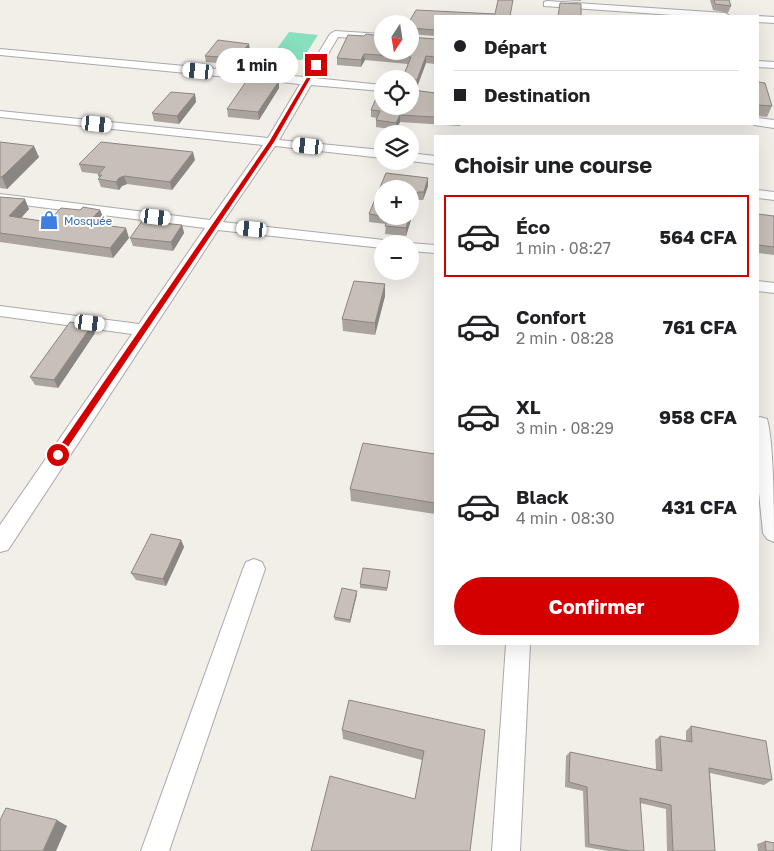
<!DOCTYPE html>
<html lang="fr">
<head>
<meta charset="utf-8">
<style>
  :root { --surface:#fff; --page:#f6f6f6; --text:#202124; --muted:#757577; --line:#e0e0e0; --accent:#d40000 }
  body { margin:0; font-family:"Golos Text",sans-serif; background:var(--page); color:var(--text); height:100vh; display:flex; flex-direction:column; font-size:19px; white-space:nowrap }
  * { box-sizing:border-box; margin:0 }
  p { font-size:16px; color:var(--muted) }
  .icon { flex:none; width:28px; height:28px; fill:none; stroke:currentColor; stroke-width:2; stroke-linecap:round; stroke-linejoin:round }
  .map { position:relative; flex:1; overflow:hidden }
  .details { position:absolute; left:434px; top:135px; width:325px; height:510px; display:flex; flex-direction:column; background:var(--surface); border-radius:0px; box-shadow:0 5px 20px #0002 }
  .details>* { flex:none }
  .banner { position:absolute; left:434px; top:15px; width:325px; height:110px; border-radius:0px; box-shadow:0 5px 20px #0002; display:grid; align-content:center; height:110px; padding:0 20px; background:var(--surface) }
  .needle { width:32px; rotate:192deg }
  .tools { position:absolute; left:374px; top:15px; display:grid; gap:10px }
  .tools a { display:grid; place-items:center; width:45px; height:45px; border-radius:50%; background:var(--surface); box-shadow:0 5px 20px #0002; font-size:25px }
  .end { position:absolute; width:22px; height:22px; margin:-11px; border:6px solid #d40000; background:#fff; box-shadow:0 0 0 2px #fff }
  .from { border-radius:50% }
  .bubble { position:absolute; height:35px; border-radius:18px; background:var(--surface); box-shadow:0 5px 20px #0002; font-size:16px; font-weight:700; line-height:35px; text-align:center }
  .car { position:absolute; width:15px; height:30px; margin:-15px -8px; border-radius:6px; box-shadow:0 0 4px 1px #0007; background:linear-gradient(#fff 24%,#345 0 40%,#fff 0 76%,#345 0 86%,#fff 0) }
  .banner b { display:flex; align-items:center; gap:18px; height:48px; font-size:19px }
  .banner b+b { border-top:1px solid var(--line) }
  .banner i { width:12px; height:12px; background:var(--text) }
  ul { padding:0; list-style:none }
  li { display:flex; align-items:center; gap:15px; height:82px; margin:0 10px 8px; padding:0 10px; border:2px solid transparent; border-radius:0px }
  li div { flex:1 }
  li b { display:block; font-size:19px }
  li em { font-style:normal; font-weight:700 }
  li.current { border-color:var(--accent) }
  li>.icon { width:45px; height:45px; stroke-width:1.5 }
  h2 { padding:0 20px; font-size:22px; line-height:60px }
  .action { display:flex; gap:10px; margin-top:auto; padding:10px 20px }
  .action a { flex:1; height:58px; border-radius:30px; background:var(--accent); color:#fff; font-size:20px; font-weight:700; line-height:58px; text-align:center }
  .map>svg:first-child { display:block }
  .pitch { fill:#88e0be }
  .lines { fill:none; stroke-linecap:round; stroke-linejoin:round }
  .minor-casing { stroke:#a9a9a9; stroke-width:2 }
  .minor { fill:#fff; fill-rule:evenodd }
  .wall { fill:#aba49e; fill-rule:evenodd }
  .shaded-wall { fill:#8b8681 }
  .building { fill:#c7bfb8; stroke:#8b8681 }
  .route { fill:#d40000 }
  .labels { text-anchor:middle; dominant-baseline:central; stroke-width:4; stroke-linejoin:round; paint-order:stroke }
  .far-shop-label { font-size:11px; fill:#366cbe; stroke:#fff; text-anchor:start }
</style>
</head>
<body>
<div class="map">
<svg width="774" height="851" viewBox="0 0 774 851">
  <rect width="100%" height="100%" fill="#f2efe9"/>
  <path class="pitch" d="M289 32 318 35 302 60 271 57Z"/>
  <g class="lines">
    <g class="minor-casing">
      <path id="minor" d="M547 1 725 13 730 16H687L544 6V2Z
        M758 16 774 17V23L758 22Z
        M335 31 382 34V40L338 37 314 78 382 85V91L311 85 279 140 382 150V158L275 146 223 222 384 240 391 244H382V248L218 230 8 550 0 552V525L132 334 0 316V306L139 324 205 228 0 202V194L210 220 263 145 0 117V111L268 138 300 84 0 55V49L304 77 330 34Z
        M758 61 774 62V68L758 67Z
        M758 118 774 120V128L754 125 758 124Z
        M410 153 435 156V164L410 161Z
        M758 190 774 192V200L758 198Z
        M410 243 435 245V253L410 251V244H405Z
        M758 281 774 283V293L758 291Z
        M760 417 767 419C774 442 774 514 774 542L767 539 763 533 758 483V418Z
        M254 559 262 562 265 569 169 851H141L243 569 246 562Z
        M506 644H530L520 851H492Z"/>
    </g>
    <use href="#minor" class="minor"/>
  </g>
  <path class="wall" d="M560 0H581V1Z
    M710 0H729L731 6 728 13 713 10Z
    M435 16V36L410 34V24Z
    M364 36H382L435 39V64L426 63 417 87H410L408 64 365 60 361 67 337 65V58Z
    M250 50 237 65 206 62 205 56Z
    M276 81 279 88 259 120 228 117 227 109Z
    M758 82 772 106 767 117 758 116Z
    M413 90 435 93V124H461L460 126 400 122 396 130 376 127V120L377 118 371 117V110Z
    M195 94 196 102 179 124 154 121 152 113Z
    M0 142 39 157 7 189 0 188Z
    M195 160 172 190 127 184 122 186 119 190 101 187 98 179 99 178 98 175 99 174 82 172 79 164Z
    M386 173 428 178V186L423 200H417L406 236 385 234 386 224 369 222V214ZM382 189H410V216H382Z
    M0 197 29 209 21 218 48 222 80 210H100L104 219 99 224 129 238 113 258 0 242Z
    M758 214 774 216V255L758 253Z
    M182 225 184 233 173 251 133 246 130 238Z
    M385 296 375 335 343 331 342 319Z
    M95 333 58 388 35 385 30 377Z
    M435 454V514L351 501 350 489Z
    M181 540 184 547 166 586 136 580 131 573Z
    M390 571 387 591 360 588V584Z
    M357 594 350 623 335 620 334 617Z
    M691 726 772 780 764 785 710 773 715 851H667L666 809 640 803 644 851H608L585 847 583 791 565 787 566 756 570 752 656 770 655 740 660 736 686 741V731Z
    M342 730H485L415 799 422 760 343 739Z
    M765 841 774 851H758L757 844Z"/>
  <path class="shaded-wall" d="M249 44 250 50 237 65 236 58Z
    M364 54 365 60 361 67V60Z
    M426 56V63L417 87V80Z
    M276 78 277 84 279 81V88L259 120 258 112Z
    M195 94 196 102 179 124 177 116Z
    M400 115V122L396 130V123Z
    M34 146 39 157 7 189 2 177Z
    M193 152 195 160 172 190 170 182Z
    M124 176 127 184 122 186 119 190 116 182 119 178Z
    M428 178V186L423 200 424 192Z
    M418 192 417 200 406 236V228Z
    M25 199 29 209 14 226 9 216Z
    M100 210 104 219 92 232 88 223Z
    M182 225 184 233 173 251 171 242Z
    M126 228 129 238 113 258 110 248Z
    M385 284V296L375 335V323Z
    M92 325 95 333 58 388 54 380Z
    M181 540 184 547 166 586 163 579Z
    M357 591V594L350 623V620Z
    M57 820 67 826 56 851H43Z"/>
  <path class="building" d="M498 0H513L510 16H435V30L410 28V24H408L416 10 495 14Z
    M714 0H729L731 6 715 4Z
    M560 3 581 4V16H558Z
    M366 34 382 36V51H410V37L435 39V57L426 56 417 80 402 79 411 57 364 54 361 60 337 58 348 35 364 36Z
    M218 40 249 44 236 58 205 56Z
    M250 76 276 78 274 80 279 81 258 112 227 109Z
    M758 82 765 83 772 106 758 105Z
    M381 87 382 88V106H410V89L413 90 435 93V117L400 115 396 123 376 120 380 111 371 110Z
    M171 92 195 94 177 116 152 113Z
    M0 142 34 146 2 177H0Z
    M101 142 193 152 170 182 124 176 119 178 116 182 98 179 102 175H98L105 167 79 164Z
    M386 173 428 178 424 192H418L410 215V189H382V216L369 214Z
    M0 197 25 199 9 216 48 222 61 208 80 210 83 207 100 210 88 223 126 228 110 248 0 233Z
    M758 214 774 216V247L758 245Z
    M386 216H410L406 228 385 226 389 217Z
    M142 221 182 225 171 242 130 238Z
    M354 281 385 284 375 323 342 319Z
    M70 322 92 325 54 380 30 377Z
    M363 443 435 454V503L350 489Z
    M151 534 181 540 163 579 131 573Z
    M363 568 390 571 387 588 360 584Z
    M342 588 357 591 350 620 334 617Z
    M349 700 485 730 470 851H311L330 776 415 799 424 751 342 730Z
    M691 726 766 741 772 780 709 768 715 851H673L671 805 640 798 644 851H630L589 844 587 787 569 782 570 752 662 771 660 736 692 742Z
    M6 808 57 820 43 851H0V820Z
    M765 841 774 843V851H766Z"/>
  <path class="route" d="M315 64 318 65 274 142 61 457H55V453L269 142Z"/>
  <defs>
    <g id="shop-bare" transform="scale(1.5)"><path d="M-5-2.5h2.3a2.7 3.5 0 0 1 5.4 0H5L5.5 6h-11ZM-1.5-2.5h3a1.5 2.3 0 0 0-3 0Z" fill="#3f7fe0" stroke="#fff" stroke-width="2.5" paint-order="stroke"/></g>
  </defs>
  <g fill-rule="evenodd">
    <use href="#shop-bare" x="49" y="220"/>
  </g>
  <g class="labels">
    <g class="far-shop-label">
      <text x="64" y="220">Mosquée</text>
    </g>
  </g>
</svg>
<div class="tools">
<a><svg class="needle" viewBox="-14 -14 28 28"><path d="M0-13l5 13h-10z" fill="#e53935"/><path d="M0 13l5-13h-10z" fill="#757577"/></svg></a>
<a><svg class="icon" aria-label="locate" viewBox="0 0 24 24"><circle cx="12" cy="12" r="6"/><path d="M12 2v4M12 18v4M2 12h4M18 12h4"/></svg></a>
<a><svg class="icon" aria-label="layers" viewBox="0 0 24 24"><path d="M12 4l9 5-9 5-9-5zM3 14l9 5 9-5"/></svg></a>
<a>+</a>
<a>−</a>
</div>
<i class="end from" style="left:58px;top:455px"></i>
<i class="end" style="left:316px;top:65px"></i>
<div class="bubble" style="left:216px;top:48px;width:82px">1 min</div>
<i class="car" style="left:198px;top:71px;rotate:276deg"></i>
<i class="car" style="left:97px;top:124px;rotate:96deg"></i>
<i class="car" style="left:308px;top:146px;rotate:276deg"></i>
<i class="car" style="left:156px;top:217px;rotate:97deg"></i>
<i class="car" style="left:252px;top:229px;rotate:276deg"></i>
<i class="car" style="left:90px;top:323px;rotate:97deg"></i>
<div class="banner">
<b><i class="from"></i>Départ</b>
<b><i></i>Destination</b>
</div>
<section class="details">
<h2>Choisir une course</h2>
<ul>
<li class="current"><svg class="icon" aria-label="car" viewBox="0 0 24 24"><path d="M5 17H2v-5l4-1 3-4h7l3 4 3 1v5h-3M9 17h6M6 11h13"/><circle cx="7" cy="17" r="2"/><circle cx="17" cy="17" r="2"/></svg><div><b>Éco</b><p>1 min · 08:27</p></div><em>564 CFA</em></li>
<li><svg class="icon" aria-label="car" viewBox="0 0 24 24"><path d="M5 17H2v-5l4-1 3-4h7l3 4 3 1v5h-3M9 17h6M6 11h13"/><circle cx="7" cy="17" r="2"/><circle cx="17" cy="17" r="2"/></svg><div><b>Confort</b><p>2 min · 08:28</p></div><em>761 CFA</em></li>
<li><svg class="icon" aria-label="car" viewBox="0 0 24 24"><path d="M5 17H2v-5l4-1 3-4h7l3 4 3 1v5h-3M9 17h6M6 11h13"/><circle cx="7" cy="17" r="2"/><circle cx="17" cy="17" r="2"/></svg><div><b>XL</b><p>3 min · 08:29</p></div><em>958 CFA</em></li>
<li><svg class="icon" aria-label="car" viewBox="0 0 24 24"><path d="M5 17H2v-5l4-1 3-4h7l3 4 3 1v5h-3M9 17h6M6 11h13"/><circle cx="7" cy="17" r="2"/><circle cx="17" cy="17" r="2"/></svg><div><b>Black</b><p>4 min · 08:30</p></div><em>431 CFA</em></li>
</ul>
<div class="action"><a>Confirmer</a></div>
</section>
</div>
</body>
</html>
